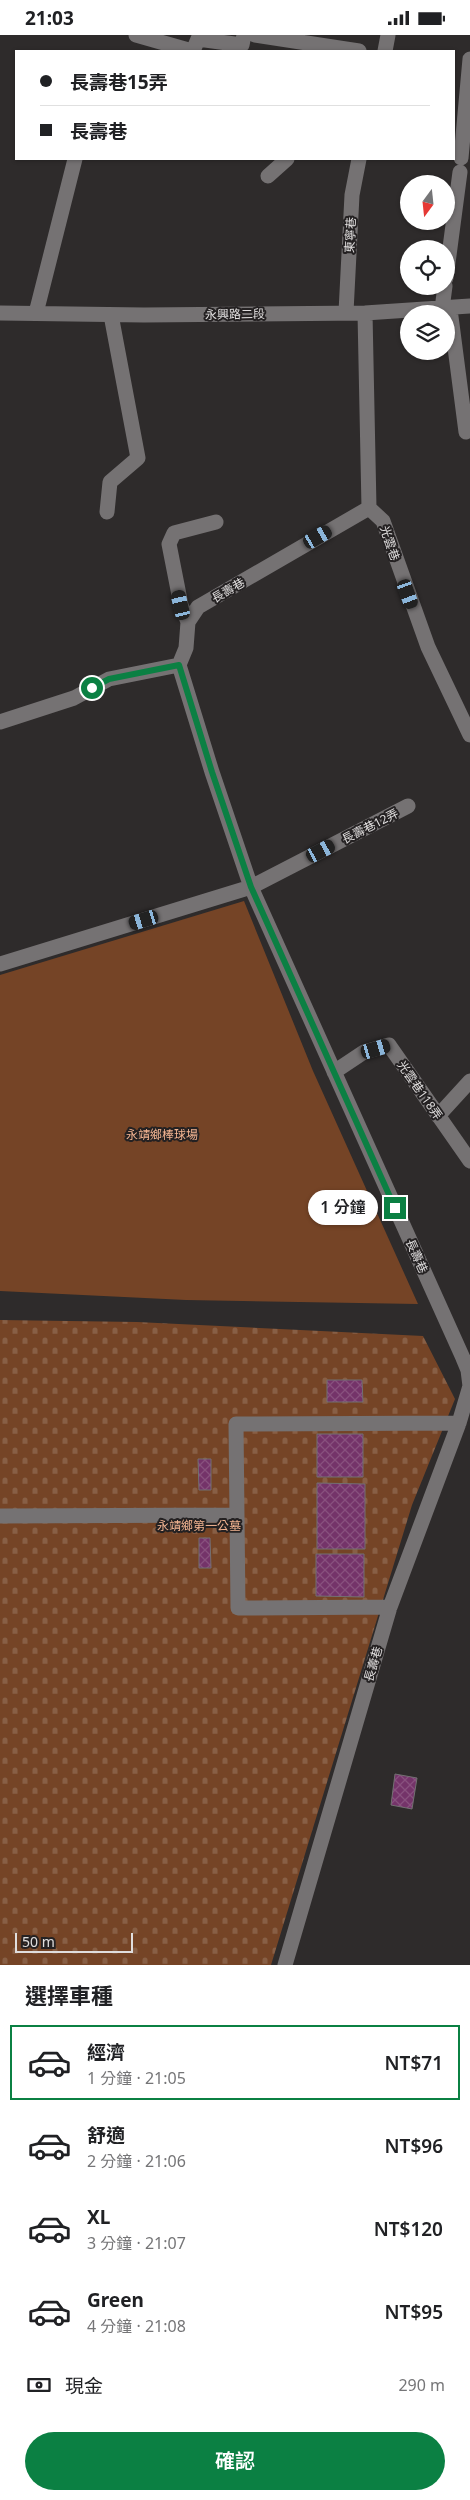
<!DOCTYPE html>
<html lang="zh-TW">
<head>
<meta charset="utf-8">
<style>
  :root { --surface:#fff; --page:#f6f6f6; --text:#202124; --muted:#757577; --line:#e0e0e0; --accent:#0b8043 }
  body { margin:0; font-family:"Noto Sans","Noto Sans TC",sans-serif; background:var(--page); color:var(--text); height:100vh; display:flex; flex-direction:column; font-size:19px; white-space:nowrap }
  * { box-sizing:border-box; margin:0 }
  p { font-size:16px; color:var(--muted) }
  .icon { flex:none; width:28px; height:28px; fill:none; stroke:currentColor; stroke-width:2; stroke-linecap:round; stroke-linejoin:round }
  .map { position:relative; height:1930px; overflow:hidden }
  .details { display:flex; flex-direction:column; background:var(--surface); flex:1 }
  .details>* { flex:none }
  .guide { position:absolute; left:15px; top:15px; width:440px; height:110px; border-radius:0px; box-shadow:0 1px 4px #0004; display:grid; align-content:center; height:110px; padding:0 25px; background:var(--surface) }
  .needle { width:32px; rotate:195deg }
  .tools { position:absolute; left:400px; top:140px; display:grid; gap:10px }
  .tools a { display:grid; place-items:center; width:55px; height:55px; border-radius:50%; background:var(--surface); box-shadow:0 1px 4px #0004; font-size:25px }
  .scale { position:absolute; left:15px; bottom:12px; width:118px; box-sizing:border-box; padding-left:5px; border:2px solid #e0dede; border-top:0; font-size:14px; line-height:18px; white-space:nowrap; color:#e0dede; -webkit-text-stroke:4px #242122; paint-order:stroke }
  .end { position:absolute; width:22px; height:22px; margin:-11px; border:6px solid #0b8043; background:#fff; box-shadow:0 0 0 2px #fff }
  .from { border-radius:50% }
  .bubble { position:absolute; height:35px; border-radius:18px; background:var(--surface); box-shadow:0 1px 4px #0004; font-size:16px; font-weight:600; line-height:35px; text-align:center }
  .car { position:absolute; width:15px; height:30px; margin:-15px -8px; border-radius:6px; box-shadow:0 0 4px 1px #0007; background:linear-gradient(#222 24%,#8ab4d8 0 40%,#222 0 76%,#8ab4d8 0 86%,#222 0) }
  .guide b { display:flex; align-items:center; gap:18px; height:48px; font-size:19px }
  .guide b+b { border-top:1px solid var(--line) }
  .guide i { width:12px; height:12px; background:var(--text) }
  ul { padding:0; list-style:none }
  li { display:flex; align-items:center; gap:15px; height:75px; margin:0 10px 8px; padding:0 15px; border:2px solid transparent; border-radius:0px }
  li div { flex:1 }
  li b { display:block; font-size:19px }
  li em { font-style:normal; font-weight:600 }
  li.on { border-color:var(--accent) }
  li>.icon { width:45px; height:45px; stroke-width:1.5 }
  h2 { padding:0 25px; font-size:22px; line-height:60px }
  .pay { display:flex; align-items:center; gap:12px; height:55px; padding:0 25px; font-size:19px }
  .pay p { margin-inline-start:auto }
  .primary-button { display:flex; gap:10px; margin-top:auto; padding:10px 25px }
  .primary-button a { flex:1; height:58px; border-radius:30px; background:var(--accent); color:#fff; font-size:20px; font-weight:600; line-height:58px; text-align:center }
  .status { display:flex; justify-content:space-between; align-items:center; height:35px; padding:0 25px; background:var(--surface); direction:ltr }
  .status svg { height:14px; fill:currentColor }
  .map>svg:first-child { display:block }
  .cemetery { fill:url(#cemetery-stones) }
  .park { fill:#754426 }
  .building { fill:url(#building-cross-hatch); stroke:#737072 }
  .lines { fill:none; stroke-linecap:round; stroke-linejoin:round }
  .minor { stroke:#757273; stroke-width:15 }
  .route { stroke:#0b8043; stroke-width:6 }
  .labels { text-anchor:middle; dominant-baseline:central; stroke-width:4; stroke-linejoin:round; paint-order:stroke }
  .street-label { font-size:12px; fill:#e0dede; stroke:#242122 }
  .park-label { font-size:12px; fill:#f4b592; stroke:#242122 }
</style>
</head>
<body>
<div class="status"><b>21:03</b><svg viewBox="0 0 49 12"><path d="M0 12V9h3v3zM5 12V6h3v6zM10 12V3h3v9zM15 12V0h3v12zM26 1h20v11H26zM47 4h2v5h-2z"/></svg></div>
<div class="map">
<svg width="470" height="1930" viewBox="0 0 470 1930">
  <defs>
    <pattern id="cemetery-stones" width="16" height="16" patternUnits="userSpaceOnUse" patternTransform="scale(1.25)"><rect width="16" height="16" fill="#754426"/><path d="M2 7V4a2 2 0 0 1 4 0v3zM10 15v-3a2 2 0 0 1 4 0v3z" fill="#885f45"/></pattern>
    <pattern id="building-cross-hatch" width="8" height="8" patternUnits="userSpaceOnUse" patternTransform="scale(1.25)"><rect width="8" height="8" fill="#743369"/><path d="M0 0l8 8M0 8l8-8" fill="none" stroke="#88507e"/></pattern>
  </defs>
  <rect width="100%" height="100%" fill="#2e2b2b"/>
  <path class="cemetery" d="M0 1285 137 1287 423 1301 455 1364 412 1470 271 1930H0Z"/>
  <path class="park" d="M244 866 313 1036 418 1269 186 1265 0 1256V940Z"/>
  <path class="building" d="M327 1345H362L363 1367H327Z
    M317 1399H363V1442H317Z
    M198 1424H211V1455H199Z
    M317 1448 365 1449V1514H317Z
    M199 1503H210L211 1533H199Z
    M316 1519H364V1562L316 1561Z
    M395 1739 417 1743 412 1774 391 1770Z"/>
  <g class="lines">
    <path class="minor" d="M136 0 192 16
      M255 0 359 16
      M193 16 198 4 242 10 244 0
      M385 16 388 0
      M461 123 470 24
      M268 141 287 124
      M446 243 460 137
      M442 274 445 251
      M450 274 466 397
      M346 277 352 160 359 124
      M0 278 144 280 365 278 470 271
      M36 278 75 124
      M365 278 369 473 383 486 428 612 470 700
      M107 477 110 447 138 423 111 280
      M188 587 181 570 169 509 174 498 216 487
      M0 687 74 663 109 644 179 630
      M0 929 251 852 408 771
      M334 1037 364 1017 389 1010 470 1126
      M438 1081 470 1046
      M0 1481 236 1480
      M390 1572 238 1573 236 1389 459 1388
      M285 1930 390 1572 459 1388 470 1351 468 1335 463 1323 251 852 212 737 179 630 186 613 188 587 198 572 369 473"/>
  </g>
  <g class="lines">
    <path class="route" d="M92 653 109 644 179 630 212 737 251 852 395 1173"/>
  </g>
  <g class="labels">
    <g class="street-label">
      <text transform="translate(350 200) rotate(-87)">東寧巷</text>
      <text transform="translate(235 279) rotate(-1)">永興路二段</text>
      <text transform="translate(390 508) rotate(71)">光雲巷</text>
      <text transform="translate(228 555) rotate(-30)">長壽巷</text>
      <text transform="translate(370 791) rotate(-27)">長壽巷12弄</text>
      <text transform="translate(420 1055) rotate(55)">光雲巷118弄</text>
      <text transform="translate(417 1221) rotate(66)">長壽巷</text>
      <text transform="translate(373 1629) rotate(-74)">長壽巷</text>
    </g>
    <g class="park-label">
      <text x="162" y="1099">永靖鄉棒球場</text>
      <text x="199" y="1490">永靖鄉第一公墓</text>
    </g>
  </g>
</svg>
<div class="tools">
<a><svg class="needle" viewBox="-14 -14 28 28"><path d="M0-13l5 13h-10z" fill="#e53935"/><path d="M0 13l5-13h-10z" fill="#757577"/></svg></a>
<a><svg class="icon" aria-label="locate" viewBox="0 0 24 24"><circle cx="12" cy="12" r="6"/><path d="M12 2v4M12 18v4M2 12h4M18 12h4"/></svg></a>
<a><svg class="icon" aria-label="layers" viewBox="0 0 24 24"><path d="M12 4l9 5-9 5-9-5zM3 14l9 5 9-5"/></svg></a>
</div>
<div class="scale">50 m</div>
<i class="end from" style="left:92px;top:653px"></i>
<i class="end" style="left:395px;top:1173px"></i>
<div class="bubble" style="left:308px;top:1155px;width:70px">1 分鐘</div>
<i class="car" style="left:318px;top:502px;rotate:60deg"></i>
<i class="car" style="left:408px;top:559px;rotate:160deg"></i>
<i class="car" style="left:181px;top:570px;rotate:347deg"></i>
<i class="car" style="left:321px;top:816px;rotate:62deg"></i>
<i class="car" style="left:144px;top:885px;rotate:253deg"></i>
<i class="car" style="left:376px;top:1014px;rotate:74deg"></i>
<div class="guide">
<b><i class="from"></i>長壽巷15弄</b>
<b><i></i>長壽巷</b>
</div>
</div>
<section class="details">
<h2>選擇車種</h2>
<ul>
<li class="on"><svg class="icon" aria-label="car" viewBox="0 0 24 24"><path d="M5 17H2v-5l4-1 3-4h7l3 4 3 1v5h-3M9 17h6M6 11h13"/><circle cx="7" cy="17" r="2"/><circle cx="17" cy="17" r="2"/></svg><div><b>經濟</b><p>1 分鐘 · 21:05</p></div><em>NT$71</em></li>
<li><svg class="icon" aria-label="car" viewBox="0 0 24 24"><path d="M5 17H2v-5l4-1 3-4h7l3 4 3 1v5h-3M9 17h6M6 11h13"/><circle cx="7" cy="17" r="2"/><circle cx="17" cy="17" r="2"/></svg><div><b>舒適</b><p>2 分鐘 · 21:06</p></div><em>NT$96</em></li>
<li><svg class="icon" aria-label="car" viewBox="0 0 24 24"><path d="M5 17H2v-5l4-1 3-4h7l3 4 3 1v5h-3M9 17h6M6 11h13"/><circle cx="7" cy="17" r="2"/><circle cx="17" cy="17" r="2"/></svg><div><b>XL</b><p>3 分鐘 · 21:07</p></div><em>NT$120</em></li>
<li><svg class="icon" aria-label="car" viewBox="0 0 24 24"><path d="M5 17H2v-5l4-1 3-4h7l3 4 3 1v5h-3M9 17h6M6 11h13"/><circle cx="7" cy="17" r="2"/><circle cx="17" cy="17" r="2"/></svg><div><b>Green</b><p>4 分鐘 · 21:08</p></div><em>NT$95</em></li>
</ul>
<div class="pay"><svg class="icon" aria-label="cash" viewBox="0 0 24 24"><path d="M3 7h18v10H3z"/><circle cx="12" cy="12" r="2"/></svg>現金<p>290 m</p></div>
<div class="primary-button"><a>確認</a></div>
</section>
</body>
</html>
